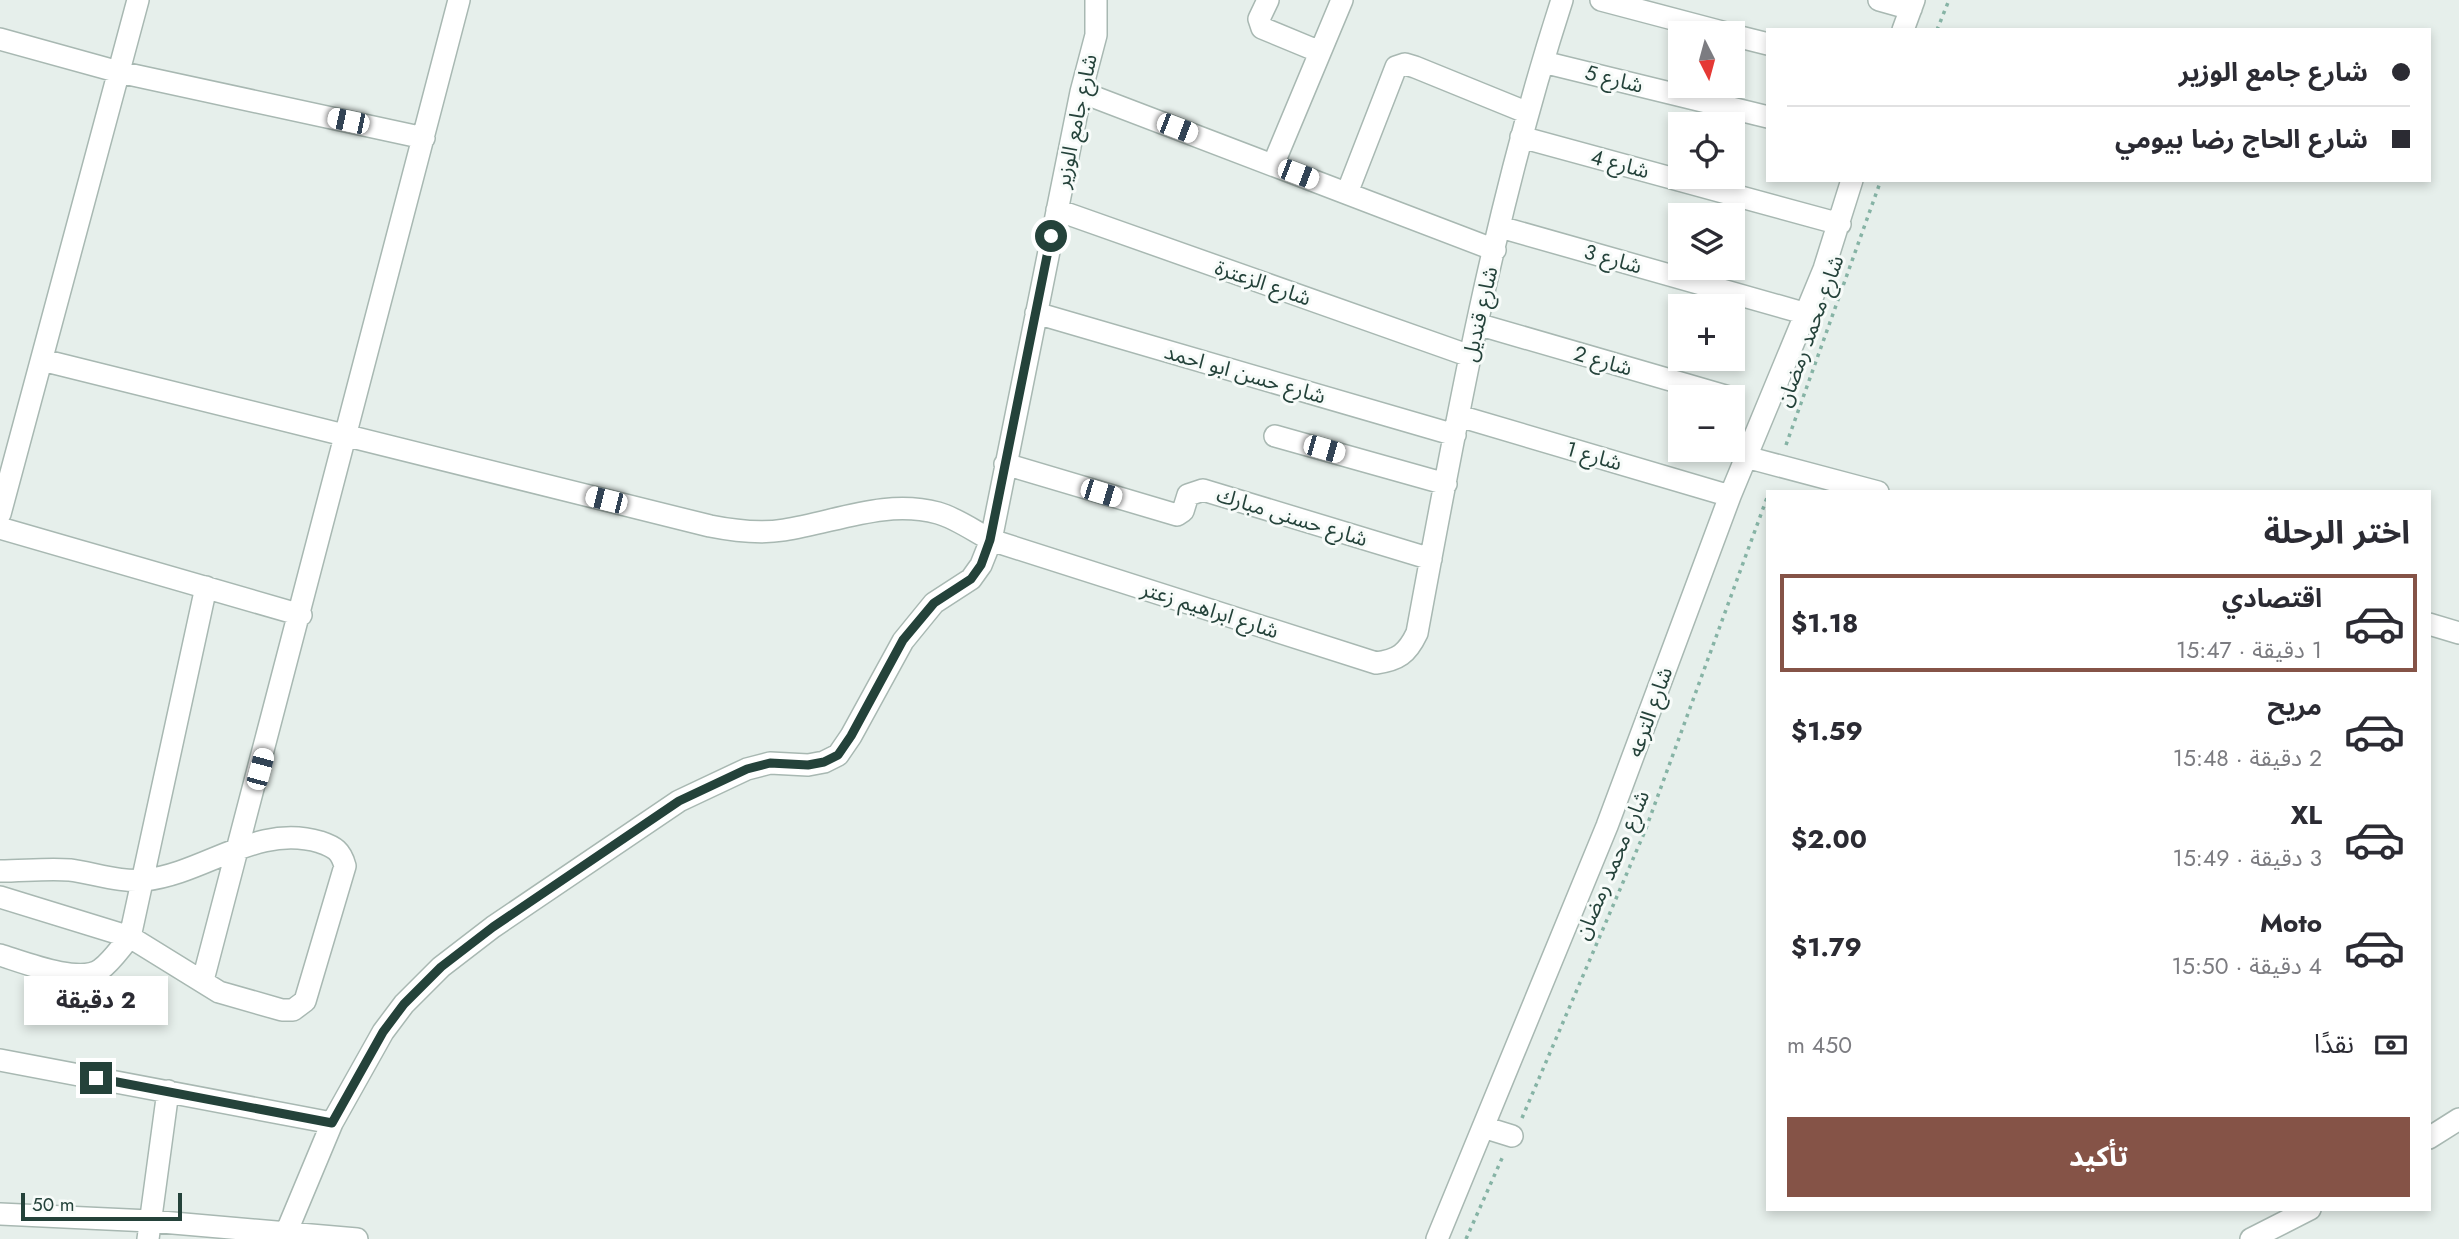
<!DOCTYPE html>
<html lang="ar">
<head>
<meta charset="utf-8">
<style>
  :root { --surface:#fff; --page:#f2f2f3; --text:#2b2b33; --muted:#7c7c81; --line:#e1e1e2; --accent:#855347 }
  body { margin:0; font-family:Jost,"Noto Sans Arabic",sans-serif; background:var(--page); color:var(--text); direction:rtl; height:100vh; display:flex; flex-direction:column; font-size:26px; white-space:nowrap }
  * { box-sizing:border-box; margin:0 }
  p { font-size:23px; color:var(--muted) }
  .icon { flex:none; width:38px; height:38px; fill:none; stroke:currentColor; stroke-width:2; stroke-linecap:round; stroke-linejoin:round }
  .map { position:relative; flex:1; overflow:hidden; direction:ltr }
  .panel { position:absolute; left:1766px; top:490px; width:665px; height:721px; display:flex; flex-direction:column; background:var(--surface); border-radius:0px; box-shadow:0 4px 10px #0003; direction:rtl }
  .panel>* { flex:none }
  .guide { position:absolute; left:1766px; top:28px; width:665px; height:154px; border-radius:0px; box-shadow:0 4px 10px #0003; direction:rtl; display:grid; align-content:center; height:154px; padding:0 21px; background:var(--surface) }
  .needle { width:46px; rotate:174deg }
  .controls { position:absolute; left:1668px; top:21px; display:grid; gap:14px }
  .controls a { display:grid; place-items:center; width:77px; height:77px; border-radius:0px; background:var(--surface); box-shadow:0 4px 10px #0003; font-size:35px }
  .scale { position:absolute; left:21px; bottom:18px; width:161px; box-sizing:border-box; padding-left:7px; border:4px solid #24423a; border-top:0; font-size:19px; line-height:24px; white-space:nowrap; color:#24423a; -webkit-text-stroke:5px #f7fbf9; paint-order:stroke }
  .end { position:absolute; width:32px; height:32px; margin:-16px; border:9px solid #24423a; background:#fff; box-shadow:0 0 0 4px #fff }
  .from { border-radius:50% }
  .bubble { position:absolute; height:49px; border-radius:0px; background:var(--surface); box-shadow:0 4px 10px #0003; font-size:23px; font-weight:700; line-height:49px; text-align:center; direction:rtl }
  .car { position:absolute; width:21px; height:42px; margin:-21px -10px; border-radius:9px; box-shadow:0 0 5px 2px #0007; background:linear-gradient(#fff 24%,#345 0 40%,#fff 0 76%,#345 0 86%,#fff 0) }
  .guide b { display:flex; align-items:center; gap:24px; height:66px; font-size:26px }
  .guide b+b { border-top:2px solid var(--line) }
  .guide i { width:18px; height:18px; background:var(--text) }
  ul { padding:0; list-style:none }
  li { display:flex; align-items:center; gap:21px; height:98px; margin:0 14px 10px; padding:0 7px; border:4px solid transparent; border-radius:0px }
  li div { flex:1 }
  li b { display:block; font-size:26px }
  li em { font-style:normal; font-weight:700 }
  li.active { border-color:var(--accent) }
  li>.icon { width:63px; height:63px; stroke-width:1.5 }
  h2 { padding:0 21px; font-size:32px; line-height:84px }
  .pay { display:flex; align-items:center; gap:18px; height:77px; padding:0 21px; font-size:26px }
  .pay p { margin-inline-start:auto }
  .primary-button { display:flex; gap:14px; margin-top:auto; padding:14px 21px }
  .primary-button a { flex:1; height:80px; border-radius:0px; background:var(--accent); color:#fff; font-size:28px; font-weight:700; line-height:80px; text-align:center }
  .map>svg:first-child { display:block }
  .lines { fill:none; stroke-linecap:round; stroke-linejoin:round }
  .minor-casing { stroke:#a8b8b2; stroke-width:24 }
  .path { stroke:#86b3a5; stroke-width:3.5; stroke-dasharray:3.5 5; stroke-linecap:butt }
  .minor { stroke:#fff; stroke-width:21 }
  .route { stroke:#24423a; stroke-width:9 }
  .labels { text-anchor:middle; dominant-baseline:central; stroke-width:6; stroke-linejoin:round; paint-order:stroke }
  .street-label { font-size:21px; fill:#24423a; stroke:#f7fbf9 }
</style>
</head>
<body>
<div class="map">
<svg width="2459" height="1239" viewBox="0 0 2459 1239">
  <rect width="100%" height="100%" fill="#e6efeb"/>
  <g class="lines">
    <g class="minor-casing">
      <path id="minor" d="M1268 0 1259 19 1262 28 1320 52
        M1601 0 1726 33
        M1879 0 1911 9
        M1903 30 1914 0
        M1732 35 1768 44
        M0 39 119 72 424 138
        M1543 62 1768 117
        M1081 92 1495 250
        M1521 137 1840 224
        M1273 165 1342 0
        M1347 193 1396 67 1405 64 1415 67 1528 113
        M1057 210 1470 356
        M1500 227 1807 314
        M1036 313 1455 435
        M1477 324 1729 397
        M42 360 710 526C735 531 759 534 784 530 836 522 885 499 938 513 956 518 974 531 991 540L1376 663C1398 660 1407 654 1417 633 1456 421 1495 206 1562 0
        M1459 416 1730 496
        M1275 436 1446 484
        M1746 457 1878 492
        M1005 464 1177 515 1183 511 1188 495 1203 490 1431 559
        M0 514 138 0
        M0 528 301 615
        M2429 624 2459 633
        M0 871C23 871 48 868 70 870 93 873 122 883 145 880 206 873 257 823 320 842 335 847 341 851 345 866L305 1001 293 1010H282L219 992 130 937 0 897
        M0 955C23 962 80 985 101 969 112 961 121 947 130 937L206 587
        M203 980 459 0
        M0 1060 332 1123
        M1483 1127 1512 1136
        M2429 1138 2459 1119
        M0 1214 150 1221 357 1239
        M286 1233 332 1123 383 1032 404 1004 441 967 493 927 679 801 747 769 770 763 808 765 824 762 838 755 851 736 903 641 934 603 971 579 981 565 991 540 1081 92 1096 35V0
        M148 1239 168 1091
        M1437 1239 1607 826 1730 496 1824 269 1852 180
        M2251 1239 2310 1209"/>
    </g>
    <path class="path" d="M1937 30 1949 0
      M1786 445 1881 180
      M1522 1118 1645 831 1768 495
      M1466 1239 1503 1156"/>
    <use href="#minor" class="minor"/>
  </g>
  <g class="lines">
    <path class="route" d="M96 1078 332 1123 383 1032 404 1004 441 967 493 927 679 801 747 769 770 763 808 765 824 762 838 755 851 736 903 640 934 603 971 579 981 565 990 540 1051 236"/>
  </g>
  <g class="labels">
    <g class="street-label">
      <text transform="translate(1614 79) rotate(14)">شارع 5</text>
      <text transform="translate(1076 121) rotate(-78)">شارع جامع الوزير</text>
      <text transform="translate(1620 164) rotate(15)">شارع 4</text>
      <text transform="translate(1613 259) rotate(16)">شارع 3</text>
      <text transform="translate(1263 283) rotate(19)">شارع الزعترة</text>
      <text transform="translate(1480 314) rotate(-77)">شارع قنديل</text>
      <text transform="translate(1810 331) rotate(-70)">شارع محمد رمضان</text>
      <text transform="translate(1603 361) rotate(16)">شارع 2</text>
      <text transform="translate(1245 374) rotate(16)">شارع حسن ابو احمد</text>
      <text transform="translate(1594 456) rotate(16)">شارع 1</text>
      <text transform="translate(1292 517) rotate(17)">شارع حسنى مبارك</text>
      <text transform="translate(1210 610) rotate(18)">شارع ابراهيم زعتر</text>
      <text transform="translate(1650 712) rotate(-70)">شارع الترعه</text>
      <text transform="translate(1612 865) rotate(-67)">شارع محمد رمضان</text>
    </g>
  </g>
</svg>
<div class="controls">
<a><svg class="needle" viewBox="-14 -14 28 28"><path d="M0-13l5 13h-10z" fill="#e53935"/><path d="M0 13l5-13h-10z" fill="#7c7c81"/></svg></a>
<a><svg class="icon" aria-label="locate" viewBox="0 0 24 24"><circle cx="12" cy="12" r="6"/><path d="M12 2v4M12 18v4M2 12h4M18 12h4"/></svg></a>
<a><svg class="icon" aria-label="layers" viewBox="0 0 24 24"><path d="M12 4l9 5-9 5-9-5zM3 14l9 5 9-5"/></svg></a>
<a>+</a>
<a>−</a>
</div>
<div class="scale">50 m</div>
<i class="end from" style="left:1051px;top:236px"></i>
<i class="end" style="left:96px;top:1078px"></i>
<div class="bubble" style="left:24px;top:976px;width:144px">2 دقيقة</div>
<i class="car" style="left:348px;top:121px;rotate:282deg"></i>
<i class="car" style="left:1177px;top:128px;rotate:111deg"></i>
<i class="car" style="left:1298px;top:174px;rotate:111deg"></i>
<i class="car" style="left:1324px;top:449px;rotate:106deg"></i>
<i class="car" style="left:1101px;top:493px;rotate:107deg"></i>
<i class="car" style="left:606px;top:500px;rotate:284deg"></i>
<i class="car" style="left:260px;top:769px;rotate:15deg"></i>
<div class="guide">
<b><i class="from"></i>شارع جامع الوزير</b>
<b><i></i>شارع الحاج رضا بيومي</b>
</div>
<section class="panel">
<h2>اختر الرحلة</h2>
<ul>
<li class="active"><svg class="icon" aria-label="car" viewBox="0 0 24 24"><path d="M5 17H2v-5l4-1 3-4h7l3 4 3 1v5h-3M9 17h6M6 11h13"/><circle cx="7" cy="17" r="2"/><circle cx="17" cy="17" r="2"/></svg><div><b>اقتصادي</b><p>1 دقيقة · 15:47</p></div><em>$1.18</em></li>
<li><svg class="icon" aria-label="car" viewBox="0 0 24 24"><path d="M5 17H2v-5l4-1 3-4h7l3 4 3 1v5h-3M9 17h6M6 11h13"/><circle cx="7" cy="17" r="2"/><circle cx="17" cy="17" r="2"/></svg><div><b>مريح</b><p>2 دقيقة · 15:48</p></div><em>$1.59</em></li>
<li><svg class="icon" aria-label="car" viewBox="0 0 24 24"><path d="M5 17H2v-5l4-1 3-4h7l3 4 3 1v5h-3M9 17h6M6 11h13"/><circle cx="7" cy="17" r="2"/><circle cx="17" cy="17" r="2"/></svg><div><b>XL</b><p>3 دقيقة · 15:49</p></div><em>$2.00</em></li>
<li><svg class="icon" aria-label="car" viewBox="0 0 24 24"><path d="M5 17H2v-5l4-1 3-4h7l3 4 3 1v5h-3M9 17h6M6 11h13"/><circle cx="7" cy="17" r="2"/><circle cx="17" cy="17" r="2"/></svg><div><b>Moto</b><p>4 دقيقة · 15:50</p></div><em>$1.79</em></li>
</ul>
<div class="pay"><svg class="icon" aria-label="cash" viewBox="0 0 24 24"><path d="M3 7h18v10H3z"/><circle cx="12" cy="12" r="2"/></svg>نقدًا<p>450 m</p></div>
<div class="primary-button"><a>تأكيد</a></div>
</section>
</div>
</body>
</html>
